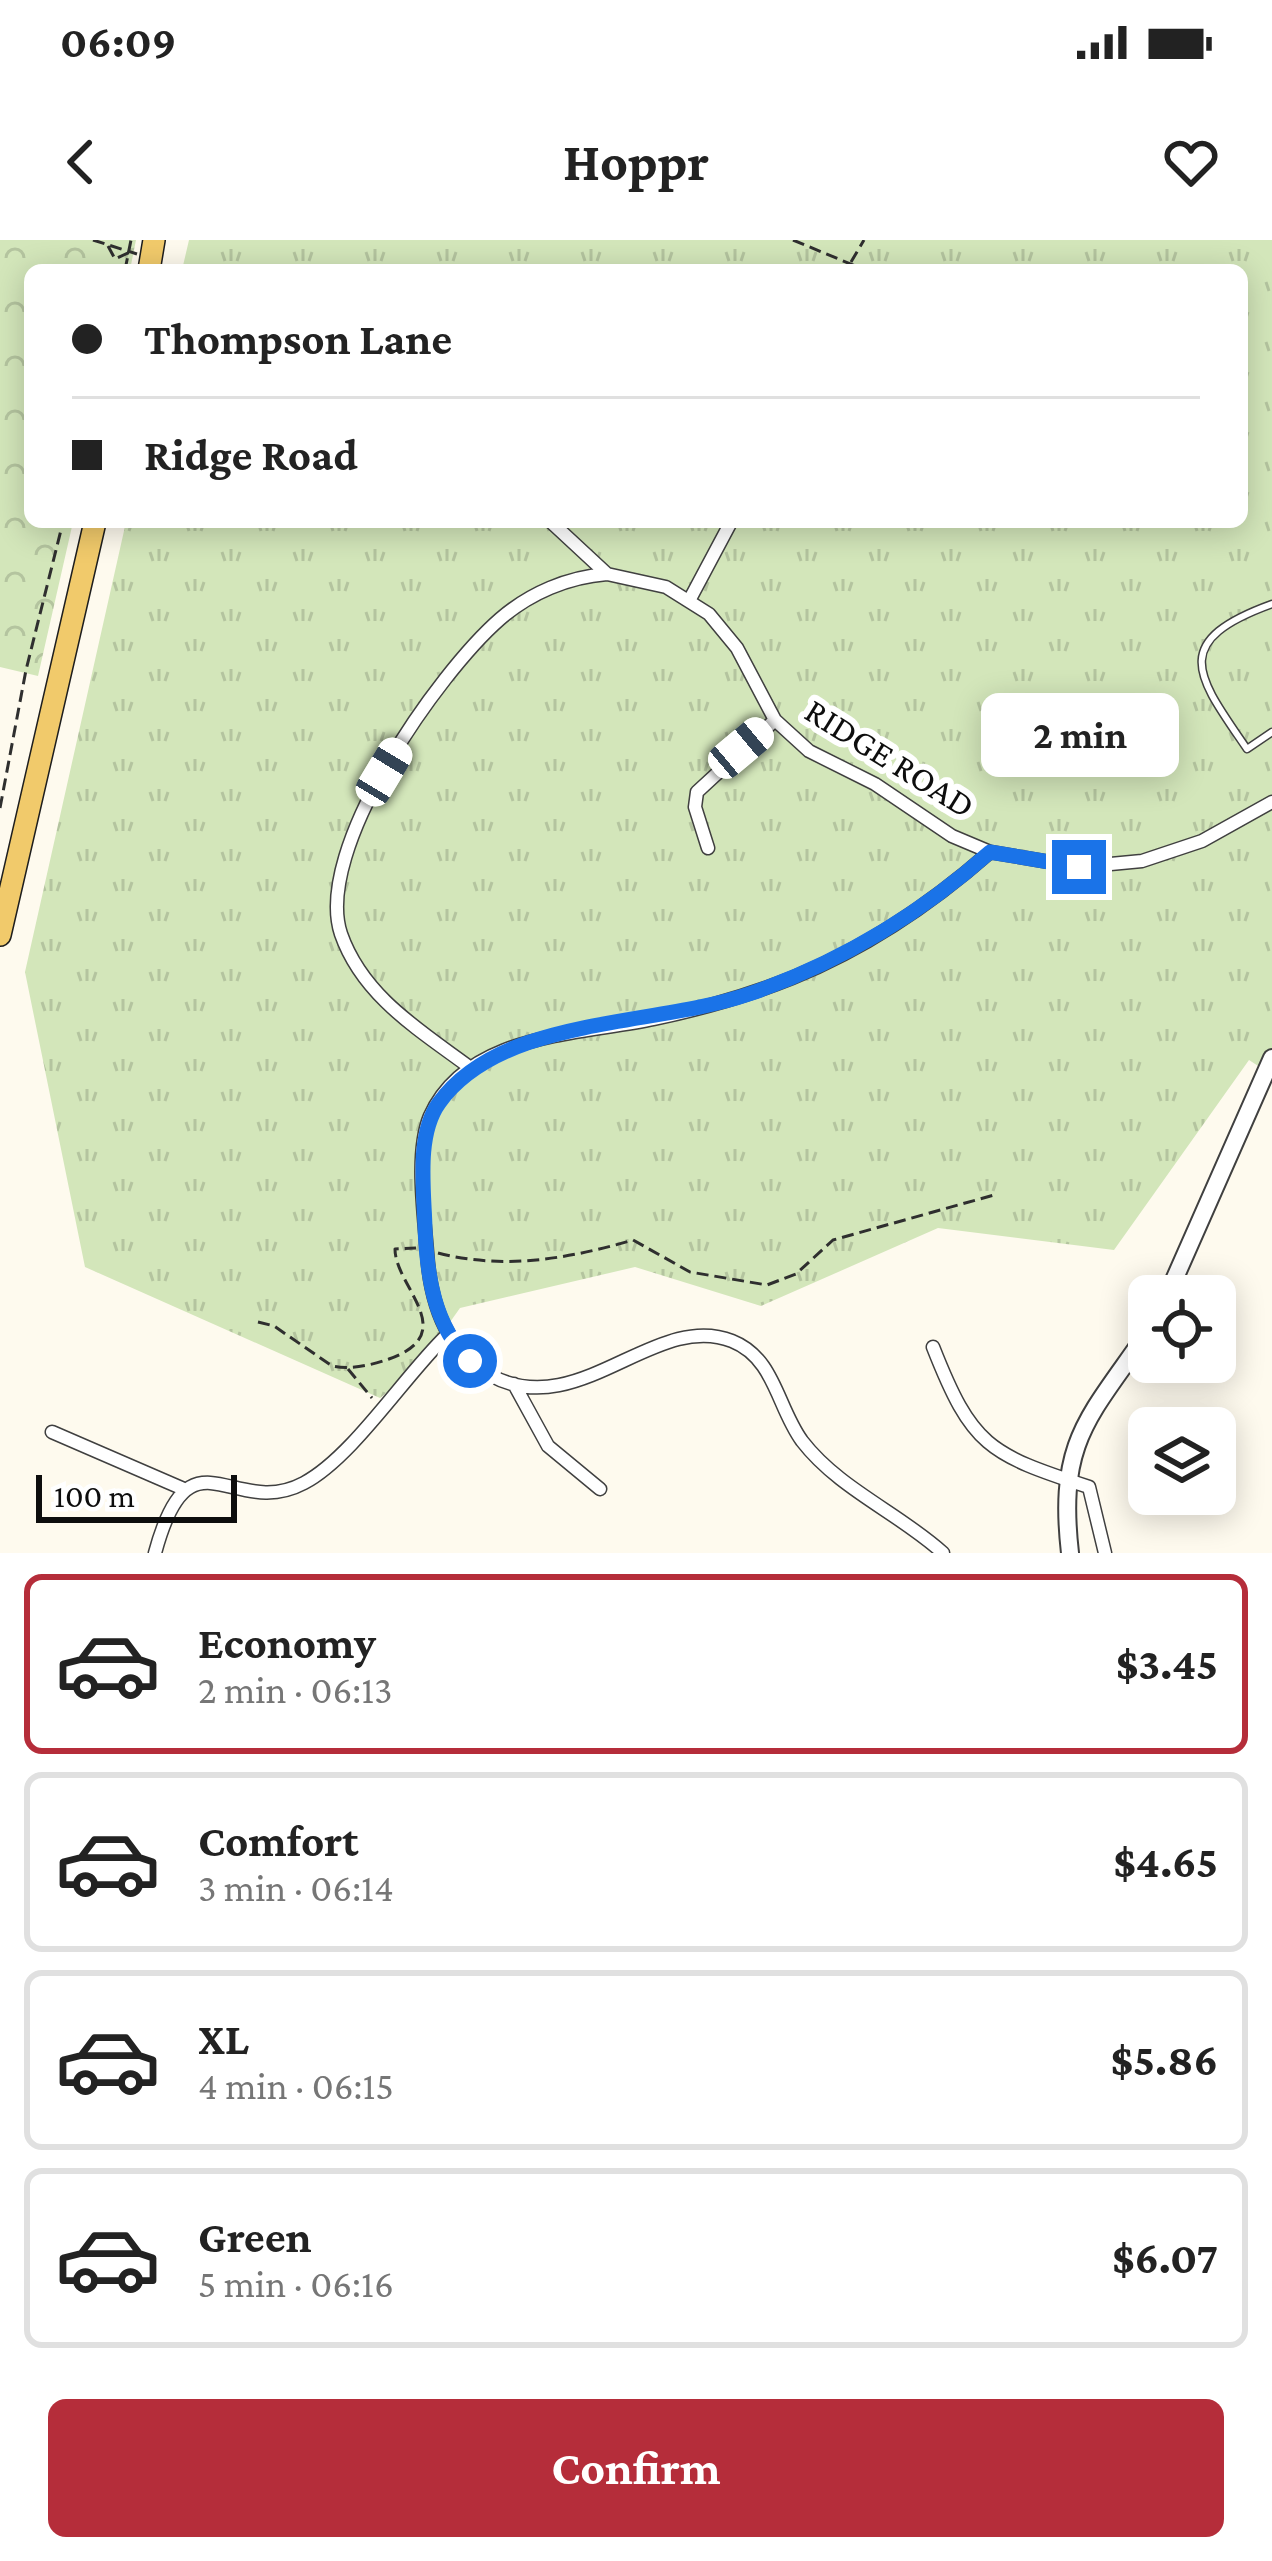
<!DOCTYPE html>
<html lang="en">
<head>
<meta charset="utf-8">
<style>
  :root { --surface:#fff; --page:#f6f6f6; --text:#222; --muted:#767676; --line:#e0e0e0; --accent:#b52d3a }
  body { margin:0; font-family:"Crimson Pro",serif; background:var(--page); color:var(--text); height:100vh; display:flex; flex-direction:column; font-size:45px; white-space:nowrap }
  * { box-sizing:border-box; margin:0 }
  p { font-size:39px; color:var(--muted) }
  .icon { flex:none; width:66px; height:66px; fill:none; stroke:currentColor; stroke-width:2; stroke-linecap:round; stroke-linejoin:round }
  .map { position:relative; height:1313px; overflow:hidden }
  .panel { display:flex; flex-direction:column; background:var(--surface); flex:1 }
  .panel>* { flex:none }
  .guide { position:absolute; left:24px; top:24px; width:1224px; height:264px; border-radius:18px; box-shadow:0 6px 30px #0003; display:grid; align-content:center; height:264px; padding:0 48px; background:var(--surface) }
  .fabs { position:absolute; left:1128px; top:1035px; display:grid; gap:24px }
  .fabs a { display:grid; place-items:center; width:108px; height:108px; border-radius:18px; background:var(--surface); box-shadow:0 6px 30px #0003; font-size:60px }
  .scale { position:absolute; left:36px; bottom:30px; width:201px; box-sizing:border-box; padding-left:12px; border:6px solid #0d0d0d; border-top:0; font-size:33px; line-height:42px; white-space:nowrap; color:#0d0d0d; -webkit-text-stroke:9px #fff; paint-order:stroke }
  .end { position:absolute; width:54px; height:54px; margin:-27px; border:15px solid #1a73e8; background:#fff; box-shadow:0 0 0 6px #fff }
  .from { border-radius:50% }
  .bubble { position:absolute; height:84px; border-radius:18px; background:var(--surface); box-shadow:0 6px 30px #0003; font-size:39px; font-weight:700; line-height:84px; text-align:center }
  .car { position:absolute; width:36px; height:72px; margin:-36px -18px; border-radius:15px; box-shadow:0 0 9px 3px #0007; background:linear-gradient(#fff 24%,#345 0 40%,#fff 0 76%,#345 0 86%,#fff 0) }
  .guide b { display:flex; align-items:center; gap:42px; height:114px; font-size:45px }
  .guide b+b { border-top:3px solid var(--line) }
  .guide i { width:30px; height:30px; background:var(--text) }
  ul { padding:21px 0 0; list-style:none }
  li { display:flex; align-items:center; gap:36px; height:180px; margin:0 24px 18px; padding:0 24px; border:6px solid var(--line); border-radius:18px }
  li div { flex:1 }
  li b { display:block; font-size:45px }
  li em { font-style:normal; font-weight:700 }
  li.selected { border-color:var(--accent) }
  li>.icon { width:108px; height:108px; stroke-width:1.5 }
  .cta { display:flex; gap:24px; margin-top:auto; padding:24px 48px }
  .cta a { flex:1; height:138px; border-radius:18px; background:var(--accent); color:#fff; font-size:48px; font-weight:700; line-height:138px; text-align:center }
  .status { display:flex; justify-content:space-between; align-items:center; height:84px; padding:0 60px; background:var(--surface); direction:ltr }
  .status svg { height:33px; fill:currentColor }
  header { display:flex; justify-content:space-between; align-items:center; height:156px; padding:0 48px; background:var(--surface); font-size:54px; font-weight:700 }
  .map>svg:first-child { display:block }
  .grass { fill:url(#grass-tufts) }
  .park { fill:url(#park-crowns) }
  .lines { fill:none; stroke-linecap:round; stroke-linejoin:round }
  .service-casing { stroke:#404040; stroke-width:9 }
  .minor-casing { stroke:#404040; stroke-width:15 }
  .tertiary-casing { stroke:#404040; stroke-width:20 }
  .primary-casing { stroke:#1e1e1e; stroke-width:24 }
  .path { stroke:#2f2f2f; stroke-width:3; stroke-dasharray:12 6; stroke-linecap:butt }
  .service { stroke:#fff; stroke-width:6 }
  .minor { stroke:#fff; stroke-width:12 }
  .tertiary { stroke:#fff; stroke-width:16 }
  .primary { stroke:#f1ca6b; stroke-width:21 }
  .route { stroke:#1a73e8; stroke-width:15 }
  .labels { text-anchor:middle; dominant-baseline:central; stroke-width:12; stroke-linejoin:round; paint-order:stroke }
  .street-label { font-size:36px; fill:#0d0d0d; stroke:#fff }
</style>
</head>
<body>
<div class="status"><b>06:09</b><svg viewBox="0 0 49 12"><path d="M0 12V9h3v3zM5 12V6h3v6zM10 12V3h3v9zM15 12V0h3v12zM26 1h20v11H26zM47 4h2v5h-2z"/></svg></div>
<header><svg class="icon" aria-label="back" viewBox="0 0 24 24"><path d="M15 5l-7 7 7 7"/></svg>Hoppr<svg class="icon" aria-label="heart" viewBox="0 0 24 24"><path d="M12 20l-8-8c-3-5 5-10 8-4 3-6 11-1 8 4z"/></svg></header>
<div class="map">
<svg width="1272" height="1313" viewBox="0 0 1272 1313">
  <defs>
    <pattern id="grass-tufts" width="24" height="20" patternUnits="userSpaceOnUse" patternTransform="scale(3)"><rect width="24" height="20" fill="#d3e6ba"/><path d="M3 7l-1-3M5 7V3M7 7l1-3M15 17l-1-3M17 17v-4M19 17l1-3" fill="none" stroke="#b4c49f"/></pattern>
    <pattern id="park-crowns" width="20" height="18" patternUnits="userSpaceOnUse" patternTransform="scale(3)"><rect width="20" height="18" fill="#d3e6ba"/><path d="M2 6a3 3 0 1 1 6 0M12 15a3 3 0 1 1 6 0" fill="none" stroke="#b4c49f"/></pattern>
  </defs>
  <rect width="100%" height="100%" fill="#fefaee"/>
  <path class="grass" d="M189 0H1272V835L1249 820 1114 1010 938 988 761 1066 635 1027 460 1068 416 1130 380 1158 85 1027 25 732 126 282H1242V30H182Z"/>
  <path class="park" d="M0 0H136L130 30H30V282H73L38 436 0 427Z"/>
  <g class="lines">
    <g class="service-casing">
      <path id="service" d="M1272 364C1167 402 1198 437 1247 509L1272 492"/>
    </g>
    <g class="minor-casing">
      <path id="minor" d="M551 282 607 334 666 347 709 374 737 408 775 480 809 511 875 544 952 596 990 612 1079 627 1142 621 1202 601 1272 562
        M690 359 731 282
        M708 608 695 567 697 552 775 480
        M472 829C421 791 363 757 341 694 313 610 438 433 500 379 530 353 568 337 607 334
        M933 1107C972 1206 988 1214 1089 1247L1105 1313
        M514 1144 548 1206 600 1249
        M52 1192 186 1250
        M155 1313C190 1183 233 1281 304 1243 353 1217 405 1135 447 1095
        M943 1313C899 1273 839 1249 802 1201 777 1167 775 1118 732 1101 655 1070 578 1184 490 1135 445 1110 430 1060 427 1012 424 973 415 912 430 876 467 793 579 795 654 779 701 769 747 756 792 738 866 708 931 664 990 612"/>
    </g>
    <g class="tertiary-casing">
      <path id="tertiary" d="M1167 1056 1272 818
        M1070 1313C1057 1199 1090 1177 1149 1090"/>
    </g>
    <g class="primary-casing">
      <path id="primary" d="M149 30 154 0
        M0 695 95 282"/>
    </g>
    <path class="path" d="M93 0 137 14
      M793 0 865 30
      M108 6 115 19 130 12
      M851 22 864 0
      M125 30 131 0
      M0 568 26 430 63 282
      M438 1013C503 1030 568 1019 633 1000L690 1032 767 1045 796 1034 833 1000 994 955
      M258 1082 274 1086 332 1126C350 1130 372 1125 389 1119 462 1093 395 1047 395 1009L416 1008
      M348 1129 372 1158"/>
    <use href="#service" class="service"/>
    <use href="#minor" class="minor"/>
    <use href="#tertiary" class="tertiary"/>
    <use href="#primary" class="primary"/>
  </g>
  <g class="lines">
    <path class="route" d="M470 1121C434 1086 427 1036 425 988 424 950 416 895 439 863 502 776 653 787 749 754 839 723 919 675 990 612L1079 627"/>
  </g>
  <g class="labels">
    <g class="street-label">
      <text transform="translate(890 518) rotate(32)">RIDGE ROAD</text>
    </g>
  </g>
</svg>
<div class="fabs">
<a><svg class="icon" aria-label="locate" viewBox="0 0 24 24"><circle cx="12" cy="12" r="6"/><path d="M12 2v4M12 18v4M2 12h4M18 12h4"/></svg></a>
<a><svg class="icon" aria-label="layers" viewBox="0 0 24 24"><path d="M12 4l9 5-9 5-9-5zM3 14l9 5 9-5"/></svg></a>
</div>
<div class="scale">100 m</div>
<i class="end from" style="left:470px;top:1121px"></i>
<i class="end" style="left:1079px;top:627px"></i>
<div class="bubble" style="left:981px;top:453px;width:198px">2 min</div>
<i class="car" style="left:741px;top:508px;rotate:50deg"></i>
<i class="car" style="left:384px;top:532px;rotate:31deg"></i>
<div class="guide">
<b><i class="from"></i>Thompson Lane</b>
<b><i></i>Ridge Road</b>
</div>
</div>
<section class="panel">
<ul>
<li class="selected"><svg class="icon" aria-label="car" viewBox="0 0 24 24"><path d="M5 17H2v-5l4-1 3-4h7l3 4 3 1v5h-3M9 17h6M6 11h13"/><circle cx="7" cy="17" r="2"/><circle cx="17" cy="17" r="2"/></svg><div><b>Economy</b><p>2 min · 06:13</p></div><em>$3.45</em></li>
<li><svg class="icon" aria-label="car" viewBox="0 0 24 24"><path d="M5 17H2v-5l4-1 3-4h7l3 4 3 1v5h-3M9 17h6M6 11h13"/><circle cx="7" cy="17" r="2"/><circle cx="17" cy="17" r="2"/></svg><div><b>Comfort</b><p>3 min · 06:14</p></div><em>$4.65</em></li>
<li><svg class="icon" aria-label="car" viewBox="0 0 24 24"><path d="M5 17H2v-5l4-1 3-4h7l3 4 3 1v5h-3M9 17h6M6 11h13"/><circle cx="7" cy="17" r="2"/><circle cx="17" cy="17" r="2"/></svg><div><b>XL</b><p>4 min · 06:15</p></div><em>$5.86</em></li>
<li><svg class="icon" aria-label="car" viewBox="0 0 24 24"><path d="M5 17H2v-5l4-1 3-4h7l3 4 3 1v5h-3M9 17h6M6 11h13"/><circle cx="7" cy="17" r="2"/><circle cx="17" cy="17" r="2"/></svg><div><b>Green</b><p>5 min · 06:16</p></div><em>$6.07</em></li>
</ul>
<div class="cta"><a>Confirm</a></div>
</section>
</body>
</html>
